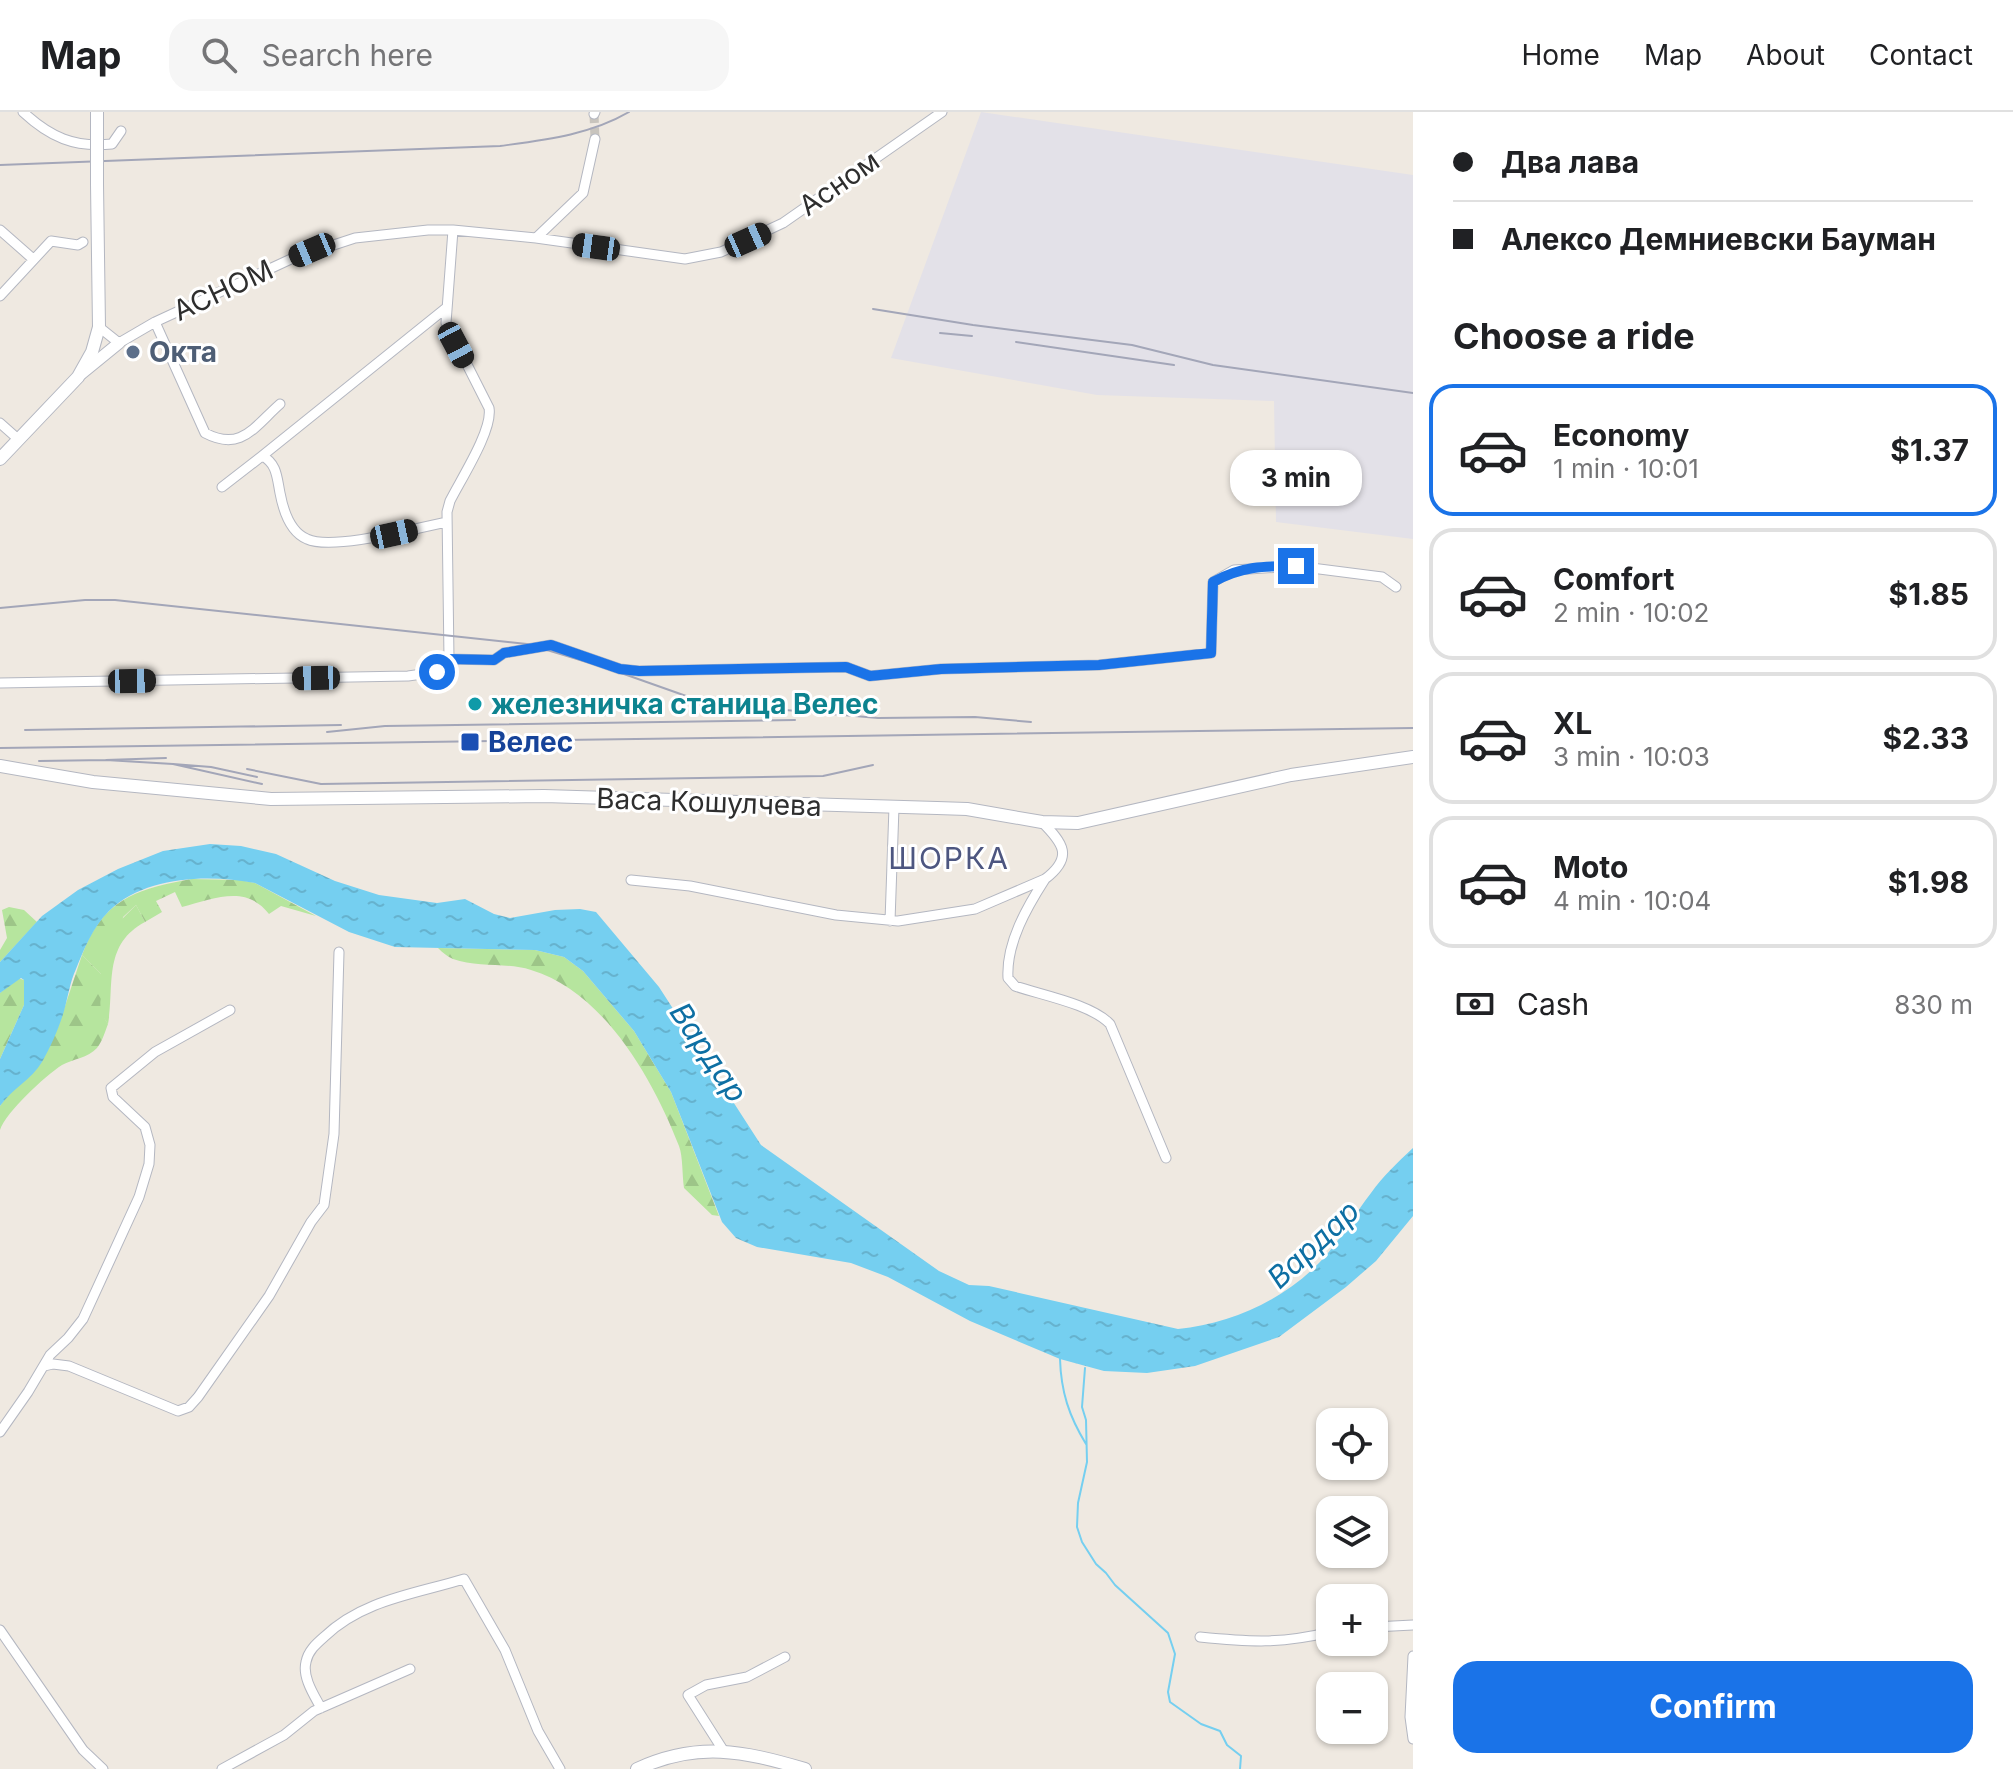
<!DOCTYPE html>
<html lang="en">
<head>
<meta charset="utf-8">
<style>
  :root { --surface:#fff; --page:#f6f6f6; --text:#202124; --muted:#757577; --line:#e0e0e0; --accent:#1a73e8 }
  body { margin:0; font-family:Inter,sans-serif; background:var(--page); color:var(--text); height:100vh; display:flex; flex-direction:column; font-size:30px; white-space:nowrap }
  * { box-sizing:border-box; margin:0 }
  p { font-size:26px; color:var(--muted) }
  .icon { flex:none; width:44px; height:44px; fill:none; stroke:currentColor; stroke-width:2; stroke-linecap:round; stroke-linejoin:round }
  .map { position:relative; flex:1; overflow:hidden }
  .side { display:flex; flex-direction:column; background:var(--surface); width:600px }
  .side>* { flex:none }
  .banner { display:grid; align-content:center; height:176px; padding:0 40px; background:var(--surface) }
  .fabs { position:absolute; left:1316px; top:1296px; display:grid; gap:16px }
  .fabs a { display:grid; place-items:center; width:72px; height:72px; border-radius:16px; background:var(--surface); box-shadow:0 2px 6px #0004; font-size:40px }
  .end { position:absolute; width:36px; height:36px; margin:-18px; border:10px solid #1a73e8; background:#fff; box-shadow:0 0 0 4px #fff }
  .from { border-radius:50% }
  .bubble { position:absolute; height:56px; border-radius:24px; background:var(--surface); box-shadow:0 2px 6px #0004; font-size:26px; font-weight:700; line-height:56px; text-align:center }
  .car { position:absolute; width:24px; height:48px; margin:-24px -12px; border-radius:10px; box-shadow:0 0 6px 2px #0007; background:linear-gradient(#222 24%,#8ab4d8 0 40%,#222 0 76%,#8ab4d8 0 86%,#222 0) }
  .banner b { display:flex; align-items:center; gap:28px; height:76px; font-size:30px }
  .banner b+b { border-top:2px solid var(--line) }
  .banner i { width:20px; height:20px; background:var(--text) }
  ul { padding:0; list-style:none }
  li { display:flex; align-items:center; gap:24px; height:132px; margin:0 16px 12px; padding:0 24px; border:4px solid var(--line); border-radius:24px }
  li div { flex:1 }
  li b { display:block; font-size:30px }
  li em { font-style:normal; font-weight:700 }
  li.current { border-color:var(--accent) }
  li>.icon { width:72px; height:72px; stroke-width:1.5 }
  h2 { padding:0 40px; font-size:36px; line-height:96px }
  .pay { display:flex; align-items:center; gap:20px; height:88px; padding:0 40px; font-size:30px }
  .pay p { margin-inline-start:auto }
  .action { display:flex; gap:16px; margin-top:auto; padding:16px 40px }
  .action a { flex:1; height:92px; border-radius:24px; background:var(--accent); color:#fff; font-size:32px; font-weight:700; line-height:92px; text-align:center }
  header { display:flex; align-items:center; gap:48px; box-sizing:border-box; height:112px; padding:0 40px; background:var(--surface); border-bottom:2px solid var(--line) }
  header strong { font-size:38px }
  nav { display:flex; gap:44px; margin-inline-start:auto; font-size:28px }
  .search { width:560px; height:72px; background:var(--page); display:flex; align-items:center; gap:20px; box-sizing:border-box; padding:0 28px; border-radius:24px; color:var(--muted); font-size:30px }
  main { display:flex; flex:1; min-height:0 }
  .map>svg:first-child { display:block }
  .industrial { fill:#e3e1e8 }
  .grass { fill:#b6e59e }
  .forest { fill:url(#forest-firs) }
  .water { fill:url(#water-ripples) }
  .lines { fill:none; stroke-linecap:round; stroke-linejoin:round }
  .stream { stroke:#75cff0; stroke-width:2 }
  .minor-tunnel { stroke:#c8c4bd; stroke-width:9; stroke-dasharray:9 4.5; stroke-linecap:butt }
  .minor-casing { stroke:#b4b7c1; stroke-width:11 }
  .tertiary-casing { stroke:#b4b7c1; stroke-width:13 }
  .secondary-casing { stroke:#b4b7c1; stroke-width:14 }
  .minor { stroke:#fff; stroke-width:9 }
  .tertiary { stroke:#fff; stroke-width:11 }
  .secondary { stroke:#fff; stroke-width:12 }
  .rail { stroke:#a3a6b8; stroke-width:2 }
  .secondary-bridge-casing { stroke:#b4b7c1; stroke-width:14; stroke-linecap:butt }
  .secondary-bridge { stroke:#fff; stroke-width:12 }
  .route { stroke:#1a73e8; stroke-width:10 }
  .service-dot { fill:#5c6f8a; stroke:#fff; stroke-width:3 }
  .culture-dot { fill:#0f9aa8; stroke:#fff; stroke-width:3 }
  .transit-dot { fill:#1a4fb4; stroke:#fff; stroke-width:3 }
  .labels { text-anchor:middle; dominant-baseline:central; stroke-width:6; stroke-linejoin:round; paint-order:stroke }
  .street-label { font-size:28px; fill:#2e2e2e; stroke:#fff }
  .service-label { font-size:28px; font-weight:bold; fill:#4e5e75; stroke:#fff; text-anchor:start }
  .culture-label { font-size:28px; font-weight:bold; fill:#0d838f; stroke:#fff; text-anchor:start }
  .transit-label { font-size:28px; font-weight:bold; fill:#164399; stroke:#fff; text-anchor:start }
  .neighbourhood-label { font-size:30px; letter-spacing:2px; fill:#4d5680; stroke:#fff }
  .water-label { font-size:30px; font-style:italic; fill:#0d6fa3; stroke:#fff }
</style>
</head>
<body>
<header>
<strong>Map</strong>
<div class="search"><svg class="icon" aria-label="search" viewBox="0 0 24 24"><circle cx="10" cy="10" r="6"/><path d="M15 15l6 6"/></svg>Search here</div>
<nav><a>Home</a><a>Map</a><a>About</a><a>Contact</a></nav>
</header>
<main>
<div class="map">
<svg width="1413" height="1657" viewBox="0 0 1413 1657">
  <defs>
    <pattern id="forest-firs" width="22" height="20" patternUnits="userSpaceOnUse" patternTransform="scale(2)"><rect width="22" height="20" fill="#b6e59e"/><path d="M5 1l3.5 6h-7zM16 11l3.5 6h-7z" fill="#9dc588"/></pattern>
    <pattern id="water-ripples" width="26" height="14" patternUnits="userSpaceOnUse" patternTransform="scale(2)"><rect width="26" height="14" fill="#75cff0"/><path d="M2 4q2-2 4 0t4 0M15 11q2-2 4 0t4 0" fill="none" stroke="#66b2ce"/></pattern>
  </defs>
  <rect width="100%" height="100%" fill="#efe9e1"/>
  <path class="industrial" d="M981 0 1413 63V427L1276 410 1274 289 1097 283 891 246Z"/>
  <path class="grass" d="M136 793 145 810C102 833 115 874 108 912L99 899 101 862 82 843 86 833 121 808Z"/>
  <path class="forest" d="M191 767 240 768 255 771 316 804 281 794 269 802C246 772 214 787 182 795L175 780 156 789 162 800 145 810 136 793 123 805 122 815 86 833C108 784 143 776 191 767Z
    M9 795 24 798 37 810 0 850V838L7 826 2 798Z
    M438 836 535 838 564 845 583 859 634 919 671 980 719 1104 712 1103 684 1076C682 1064 683 1044 679 1034 653 967 604 880 531 858 506 850 477 856 453 847 448 845 442 840 438 836Z
    M82 843 101 862 107 874C97 888 99 898 108 912 105 920 102 930 97 936 88 946 73 947 62 953 45 964 6 1000 0 1018V994L9 981 41 951 58 915Z
    M18 866 24 868V893L0 947V881Z"/>
  <path class="water" d="M210 732 241 734 276 742 335 769 379 783 437 791 465 787 494 802 510 806 555 798 580 797 596 800 659 875 761 1033 939 1159 969 1173 989 1174 1178 1217C1234 1212 1292 1184 1328 1141 1344 1122 1356 1100 1371 1081 1383 1064 1398 1050 1413 1036V1104L1376 1149 1346 1175 1279 1225 1195 1254 1147 1261 1104 1259 1060 1247 970 1209 888 1165 851 1151 757 1135 736 1126 722 1110 671 980 634 919 583 859 564 845 535 838 395 835 349 820 255 771C208 762 145 764 109 799 93 815 84 837 76 857 70 870 68 885 64 899 59 916 51 934 42 950 32 967 12 977 0 994V947L24 893V868L21 866 0 881V850L42 804 78 778 118 757 163 739Z"/>
  <g class="lines">
    <path class="stream" d="M1060 1247C1061 1280 1069 1304 1086 1332
      M1085 1256 1082 1295 1086 1308 1087 1350 1078 1391 1077 1415 1082 1430 1096 1452 1106 1461 1115 1473 1168 1521 1175 1542 1168 1580 1170 1590 1201 1612 1220 1619 1227 1633 1241 1644 1240 1657"/>
    <path class="minor-tunnel" d="M594 2 595 27"/>
    <g class="minor-casing">
      <path id="minor" d="M23 0C50 25 74 36 112 32L121 19
        M594 2 595 0
        M0 118 33 147
        M536 126 583 81 595 27
        M0 184 51 129 78 133 83 130
        M155 210 205 321C241 340 254 315 280 292
        M99 215 119 231 155 210 291 147 355 126 428 118H453L536 126 685 147 721 140 783 111 942 0
        M0 311 18 327
        M262 344 446 196
        M222 375 262 344C277 351 277 366 280 381 283 397 290 420 307 427 332 439 417 416 447 410
        M449 547 494 548 504 541 551 533 620 557 639 559 846 555 870 564 941 557 1099 553 1211 541 1213 470 1234 458 1296 454 1382 465 1396 475
        M0 571 408 564 437 560 449 547 447 400 450 389C461 367 493 318 489 296L446 211 453 118
        M1045 767C1027 795 1006 831 1008 866L1015 874C1041 883 1091 892 1110 912L1166 1046
        M631 768 690 774 836 803 898 809 975 797 1045 767C1074 745 1063 731 1042 710
        M890 809 894 695
        M44 1254 53 1252 69 1254 178 1299 189 1295 198 1285 269 1184 311 1110 324 1093 334 1022 339 840
        M0 1320 28 1280 50 1243 68 1226 83 1207 139 1085 149 1052 150 1033 145 1015 113 985 111 976 155 940 230 898
        M1374 1515 1413 1513
        M0 1518 83 1638 103 1657
        M1200 1525C1250 1530 1281 1532 1330 1520
        M1413 1544 1410 1605 1413 1627
        M321 1596C314 1583 302 1565 306 1550 308 1539 316 1532 324 1525 362 1488 415 1482 464 1467L505 1538 538 1619 560 1657
        M723 1638 688 1583 706 1573 747 1565 785 1545
        M222 1657 284 1623 314 1599 410 1557"/>
    </g>
    <g class="tertiary-casing">
      <path id="tertiary" d="M81 262 119 231"/>
    </g>
    <g class="secondary-casing">
      <path id="secondary" d="M97 0V14
        M0 347 78 265 92 240 99 215 97 72
        M0 654 93 670 271 687 544 684 937 696 967 697 1042 710 1078 711 1291 663 1413 645
        M637 1657C698 1629 743 1639 805 1657"/>
    </g>
    <use href="#minor" class="minor"/>
    <use href="#tertiary" class="tertiary"/>
    <use href="#secondary" class="secondary"/>
    <path class="rail" d="M0 53 500 34C544 28 590 23 629 0
      M873 197 973 213 1132 233 1213 253 1413 281
      M940 221 972 224
      M1016 230 1174 253
      M0 496 85 488H115L508 530 527 532 607 556 689 585 739 594 878 606 975 605 1031 610
      M25 618 341 613
      M327 620 385 614 795 608
      M0 636 1413 616
      M166 646 106 648 173 652
      M39 649 106 648
      M247 657 321 672 823 664 873 653
      M257 665 211 655 173 652 262 672"/>
    <g class="secondary-bridge-casing">
      <path id="secondary-bridge" d="M97 14V72"/>
    </g>
    <use href="#secondary-bridge" class="secondary-bridge"/>
  </g>
  <g class="lines">
    <path class="route" d="M437 560 449 547 494 548 504 541 551 533 620 557 639 559 846 555 870 564 941 557 1099 553 1211 541 1213 470C1242 454 1264 454 1296 454"/>
  </g>
  <circle class="service-dot" cx="133" cy="240" r="8"/>
  <circle class="culture-dot" cx="475" cy="592" r="8"/>
  <rect class="transit-dot" x="460" y="620" width="20" height="20" rx="4"/>
  <g class="labels">
    <g class="street-label">
      <text transform="translate(839 71) rotate(-35)">Асном</text>
      <text transform="translate(223 178) rotate(-25)">АСНОМ</text>
      <text transform="translate(709 690) rotate(2)">Васа Кошулчева</text>
    </g>
    <g class="service-label">
      <text x="149" y="240">Окта</text>
    </g>
    <g class="culture-label">
      <text x="491" y="592">железничка станица Велес</text>
    </g>
    <g class="transit-label">
      <text x="488" y="630">Велес</text>
    </g>
    <g class="neighbourhood-label">
      <text x="949" y="746">ШОРКА</text>
    </g>
    <g class="water-label">
      <text transform="translate(709 940) rotate(56)">Вардар</text>
      <text transform="translate(1313 1132) rotate(-43)">Вардар</text>
    </g>
  </g>
</svg>
<div class="fabs">
<a><svg class="icon" aria-label="locate" viewBox="0 0 24 24"><circle cx="12" cy="12" r="6"/><path d="M12 2v4M12 18v4M2 12h4M18 12h4"/></svg></a>
<a><svg class="icon" aria-label="layers" viewBox="0 0 24 24"><path d="M12 4l9 5-9 5-9-5zM3 14l9 5 9-5"/></svg></a>
<a>+</a>
<a>−</a>
</div>
<i class="end from" style="left:437px;top:560px"></i>
<i class="end" style="left:1296px;top:454px"></i>
<div class="bubble" style="left:1230px;top:338px;width:132px">3 min</div>
<i class="car" style="left:748px;top:128px;rotate:66deg"></i>
<i class="car" style="left:596px;top:135px;rotate:278deg"></i>
<i class="car" style="left:312px;top:138px;rotate:247deg"></i>
<i class="car" style="left:456px;top:233px;rotate:152deg"></i>
<i class="car" style="left:394px;top:422px;rotate:78deg"></i>
<i class="car" style="left:316px;top:566px;rotate:269deg"></i>
<i class="car" style="left:132px;top:569px;rotate:89deg"></i>
</div>
<section class="side">
<div class="banner">
<b><i class="from"></i>Два лава</b>
<b><i></i>Алексо Демниевски Бауман</b>
</div>
<h2>Choose a ride</h2>
<ul>
<li class="current"><svg class="icon" aria-label="car" viewBox="0 0 24 24"><path d="M5 17H2v-5l4-1 3-4h7l3 4 3 1v5h-3M9 17h6M6 11h13"/><circle cx="7" cy="17" r="2"/><circle cx="17" cy="17" r="2"/></svg><div><b>Economy</b><p>1 min · 10:01</p></div><em>$1.37</em></li>
<li><svg class="icon" aria-label="car" viewBox="0 0 24 24"><path d="M5 17H2v-5l4-1 3-4h7l3 4 3 1v5h-3M9 17h6M6 11h13"/><circle cx="7" cy="17" r="2"/><circle cx="17" cy="17" r="2"/></svg><div><b>Comfort</b><p>2 min · 10:02</p></div><em>$1.85</em></li>
<li><svg class="icon" aria-label="car" viewBox="0 0 24 24"><path d="M5 17H2v-5l4-1 3-4h7l3 4 3 1v5h-3M9 17h6M6 11h13"/><circle cx="7" cy="17" r="2"/><circle cx="17" cy="17" r="2"/></svg><div><b>XL</b><p>3 min · 10:03</p></div><em>$2.33</em></li>
<li><svg class="icon" aria-label="car" viewBox="0 0 24 24"><path d="M5 17H2v-5l4-1 3-4h7l3 4 3 1v5h-3M9 17h6M6 11h13"/><circle cx="7" cy="17" r="2"/><circle cx="17" cy="17" r="2"/></svg><div><b>Moto</b><p>4 min · 10:04</p></div><em>$1.98</em></li>
</ul>
<div class="pay"><svg class="icon" aria-label="cash" viewBox="0 0 24 24"><path d="M3 7h18v10H3z"/><circle cx="12" cy="12" r="2"/></svg>Cash<p>830 m</p></div>
<div class="action"><a>Confirm</a></div>
</section>
</main>
</body>
</html>
